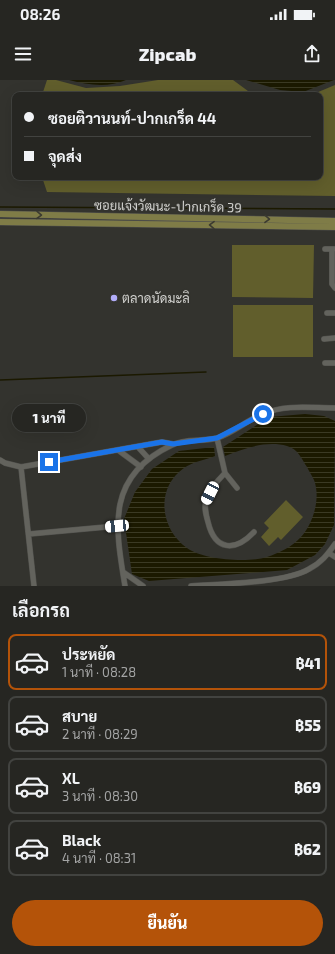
<!DOCTYPE html>
<html lang="th">
<head>
<meta charset="utf-8">
<style>
  :root { --surface:#262622; --page:#32322f; --text:#f1f3f6; --muted:#a4a5a5; --line:#424340; --accent:#b45309 }
  body { margin:0; font-family:"Exo 2",Sarabun,sans-serif; background:var(--page); color:var(--text); height:100vh; display:flex; flex-direction:column; font-size:15px; white-space:nowrap }
  * { box-sizing:border-box; margin:0 }
  p { font-size:13px; color:var(--muted) }
  .icon { flex:none; width:22px; height:22px; fill:none; stroke:currentColor; stroke-width:2; stroke-linecap:round; stroke-linejoin:round }
  .map { position:relative; height:506px; overflow:hidden }
  .panel { display:flex; flex-direction:column; background:var(--surface); flex:1 }
  .panel>* { flex:none }
  .guide { position:absolute; left:12px; top:12px; width:311px; height:88px; border-radius:8px; box-shadow:0 4px 16px #0002,0 0 0 1px var(--line); display:grid; align-content:center; height:88px; padding:0 12px; background:var(--surface) }
  .end { position:absolute; width:18px; height:18px; margin:-9px; border:5px solid #1a73e8; background:#fff; box-shadow:0 0 0 2px #fff }
  .from { border-radius:50% }
  .bubble { position:absolute; height:28px; border-radius:14px; background:var(--surface); box-shadow:0 4px 16px #0002,0 0 0 1px var(--line); font-size:13px; font-weight:800; line-height:28px; text-align:center }
  .car { position:absolute; width:12px; height:24px; margin:-12px -6px; border-radius:5px; box-shadow:0 0 3px 1px #0007; background:linear-gradient(#fff 24%,#345 0 40%,#fff 0 76%,#345 0 86%,#fff 0) }
  .guide b { display:flex; align-items:center; gap:14px; height:38px; font-size:15px }
  .guide b+b { border-top:1px solid var(--line) }
  .guide i { width:10px; height:10px; background:var(--text) }
  ul { padding:0; list-style:none }
  li { display:flex; align-items:center; gap:12px; height:56px; margin:0 8px 6px; padding:0 4px; border:2px solid var(--line); border-radius:8px }
  li div { flex:1 }
  li b { display:block; font-size:15px }
  li em { font-style:normal; font-weight:800 }
  li.on { border-color:var(--accent) }
  li>.icon { width:36px; height:36px; stroke-width:1.5 }
  h2 { padding:0 12px; font-size:18px; line-height:48px }
  .action { display:flex; gap:8px; margin-top:auto; padding:8px 12px }
  .action a { flex:1; height:46px; border-radius:24px; background:var(--accent); color:#fff; font-size:16px; font-weight:800; line-height:46px; text-align:center }
  .status { display:flex; justify-content:space-between; align-items:center; height:28px; padding:0 20px; background:var(--surface); direction:ltr }
  .status svg { height:11px; fill:currentColor }
  header { display:flex; justify-content:space-between; align-items:center; height:52px; padding:0 12px; background:var(--surface); font-size:18px; font-weight:800 }
  .map>svg:first-child { display:block }
  .grass { fill:#615e2c }
  .water { fill:url(#water-rules) }
  .lines { fill:none; stroke-linecap:round; stroke-linejoin:round }
  .stream { stroke:#1b1900; stroke-width:1.5 }
  .minor-casing { stroke:#52524e; stroke-width:6 }
  .major-casing { stroke:#52524e; stroke-width:7 }
  .minor { stroke:#63635d; stroke-width:5 }
  .major { stroke:#7f7c47; stroke-width:6 }
  .oneway { stroke:#3b3a30 }
  .route { stroke:#1a73e8; stroke-width:5 }
  .poi-dot { fill:#b2adf9; stroke:#33332e; stroke-width:1.5 }
  .labels { text-anchor:middle; dominant-baseline:central; stroke-width:3; stroke-linejoin:round; paint-order:stroke }
  .street-label { font-size:13px; fill:#d2d2cf; stroke:#33332e }
  .poi-label { font-size:13px; fill:#d2d2cf; stroke:#33332e; text-anchor:start }
</style>
</head>
<body>
<div class="status"><b>08:26</b><svg viewBox="0 0 49 12"><path d="M0 12V9h3v3zM5 12V6h3v6zM10 12V3h3v9zM15 12V0h3v12zM26 1h20v11H26zM47 4h2v5h-2z"/></svg></div>
<header><svg class="icon" aria-label="menu" viewBox="0 0 24 24"><path d="M4 6h16M4 12h16M4 18h16"/></svg>Zipcab<svg class="icon" aria-label="share" viewBox="0 0 24 24"><path d="M12 15V3M7 8l5-5 5 5M5 13v7h14v-7"/></svg></header>
<div class="map">
<svg width="335" height="506" viewBox="0 0 335 506">
  <defs>
    <pattern id="water-rules" width="6" height="5" patternUnits="userSpaceOnUse"><rect width="6" height="5" fill="#1b1900"/><path d="M0 2.5h6" fill="none" stroke="#3b3a24"/></pattern>
  </defs>
  <rect width="100%" height="100%" fill="#33332e"/>
  <path class="grass" d="M47 0H56L86 8 120 6 158 0H233L248 11H265L276 14 311 15 335 5V116L47 112 42 97H320V15H42Z
    M232 165H314L313 218 232 217Z
    M233 225H313V277H233Z
    M286 420 303 437 281 460 278 457 269 466 261 457 269 448 264 443Z"/>
  <path class="water" d="M69 0H126C108 8 88 5 69 0Z
    M246 0H334L303 12 280 10Z
    M305 334 324 336 335 341 334 445 325 464 315 475 287 490 149 501 132 494 124 439 135 412 152 389 179 371 214 367 215 376C205 380 192 382 184 388 155 408 160 449 187 468 203 480 248 483 267 477 279 473 292 467 301 457 313 444 321 418 314 400 312 396 309 391 307 387 301 378 298 369 287 366 266 360 243 369 225 376L223 367 269 337Z"/>
  <g class="lines">
    <path class="stream" d="M0 127 335 129
      M0 300 206 292"/>
    <g class="minor-casing">
      <path id="minor" d="M325 169H334
        M332 169V204L335 208
        M327 233H335
        M324 259 335 258
        M325 283H335
        M217 358 225 393 237 408
        M138 367 149 379
        M118 370 141 387
        M0 380 5 383 21 387 34 506
        M21 387 162 362 173 364
        M225 393C217 401 209 410 206 421 204 428 206 435 208 442 215 471 235 472 254 452
        M29 454 117 446
        M329 473 335 477
        M123 492 143 506
        M125 506C115 446 106 396 172 365 185 358 203 362 217 358 233 353 247 340 263 334 286 324 311 328 335 328
        M191 506C220 504 286 503 309 489 321 483 328 474 335 464"/>
    </g>
    <g class="major-casing">
      <path id="major" d="M0 134 335 141
        M0 142 335 147"/>
    </g>
    <use href="#minor" class="minor"/>
    <use href="#major" class="major"/>
  </g>
  <defs><path id="oneway-chevron" d="M-2-3.5L2.5 0L-2 3.5" fill="none" stroke-width="1.6" stroke-linecap="round" stroke-linejoin="round"/></defs>
  <g class="oneway">
    <use href="#oneway-chevron" transform="translate(39 135) rotate(1)"/>
    <use href="#oneway-chevron" transform="translate(267 139) rotate(1)"/>
    <use href="#oneway-chevron" transform="translate(212 145) rotate(-179)"/>
  </g>
  <g class="lines">
    <path class="route" d="M49 382 162 362 173 364 217 358 263 334"/>
  </g>
  <circle class="poi-dot" cx="114" cy="218" r="4"/>
  <g class="labels">
    <g class="street-label">
      <text transform="translate(168 126) rotate(1)">ซอยแจ้งวัฒนะ-ปากเกร็ด 39</text>
    </g>
    <g class="poi-label">
      <text x="122" y="218">ตลาดนัดมะลิ</text>
    </g>
  </g>
</svg>
<i class="end from" style="left:263px;top:334px"></i>
<i class="end" style="left:49px;top:382px"></i>
<div class="bubble" style="left:12px;top:324px;width:74px">1 นาที</div>
<i class="car" style="left:210px;top:413px;rotate:207deg"></i>
<i class="car" style="left:117px;top:446px;rotate:265deg"></i>
<div class="guide">
<b><i class="from"></i>ซอยติวานนท์-ปากเกร็ด 44</b>
<b><i></i>จุดส่ง</b>
</div>
</div>
<section class="panel">
<h2>เลือกรถ</h2>
<ul>
<li class="on"><svg class="icon" aria-label="car" viewBox="0 0 24 24"><path d="M5 17H2v-5l4-1 3-4h7l3 4 3 1v5h-3M9 17h6M6 11h13"/><circle cx="7" cy="17" r="2"/><circle cx="17" cy="17" r="2"/></svg><div><b>ประหยัด</b><p>1 นาที · 08:28</p></div><em>฿41</em></li>
<li><svg class="icon" aria-label="car" viewBox="0 0 24 24"><path d="M5 17H2v-5l4-1 3-4h7l3 4 3 1v5h-3M9 17h6M6 11h13"/><circle cx="7" cy="17" r="2"/><circle cx="17" cy="17" r="2"/></svg><div><b>สบาย</b><p>2 นาที · 08:29</p></div><em>฿55</em></li>
<li><svg class="icon" aria-label="car" viewBox="0 0 24 24"><path d="M5 17H2v-5l4-1 3-4h7l3 4 3 1v5h-3M9 17h6M6 11h13"/><circle cx="7" cy="17" r="2"/><circle cx="17" cy="17" r="2"/></svg><div><b>XL</b><p>3 นาที · 08:30</p></div><em>฿69</em></li>
<li><svg class="icon" aria-label="car" viewBox="0 0 24 24"><path d="M5 17H2v-5l4-1 3-4h7l3 4 3 1v5h-3M9 17h6M6 11h13"/><circle cx="7" cy="17" r="2"/><circle cx="17" cy="17" r="2"/></svg><div><b>Black</b><p>4 นาที · 08:31</p></div><em>฿62</em></li>
</ul>
<div class="action"><a>ยืนยัน</a></div>
</section>
</body>
</html>
